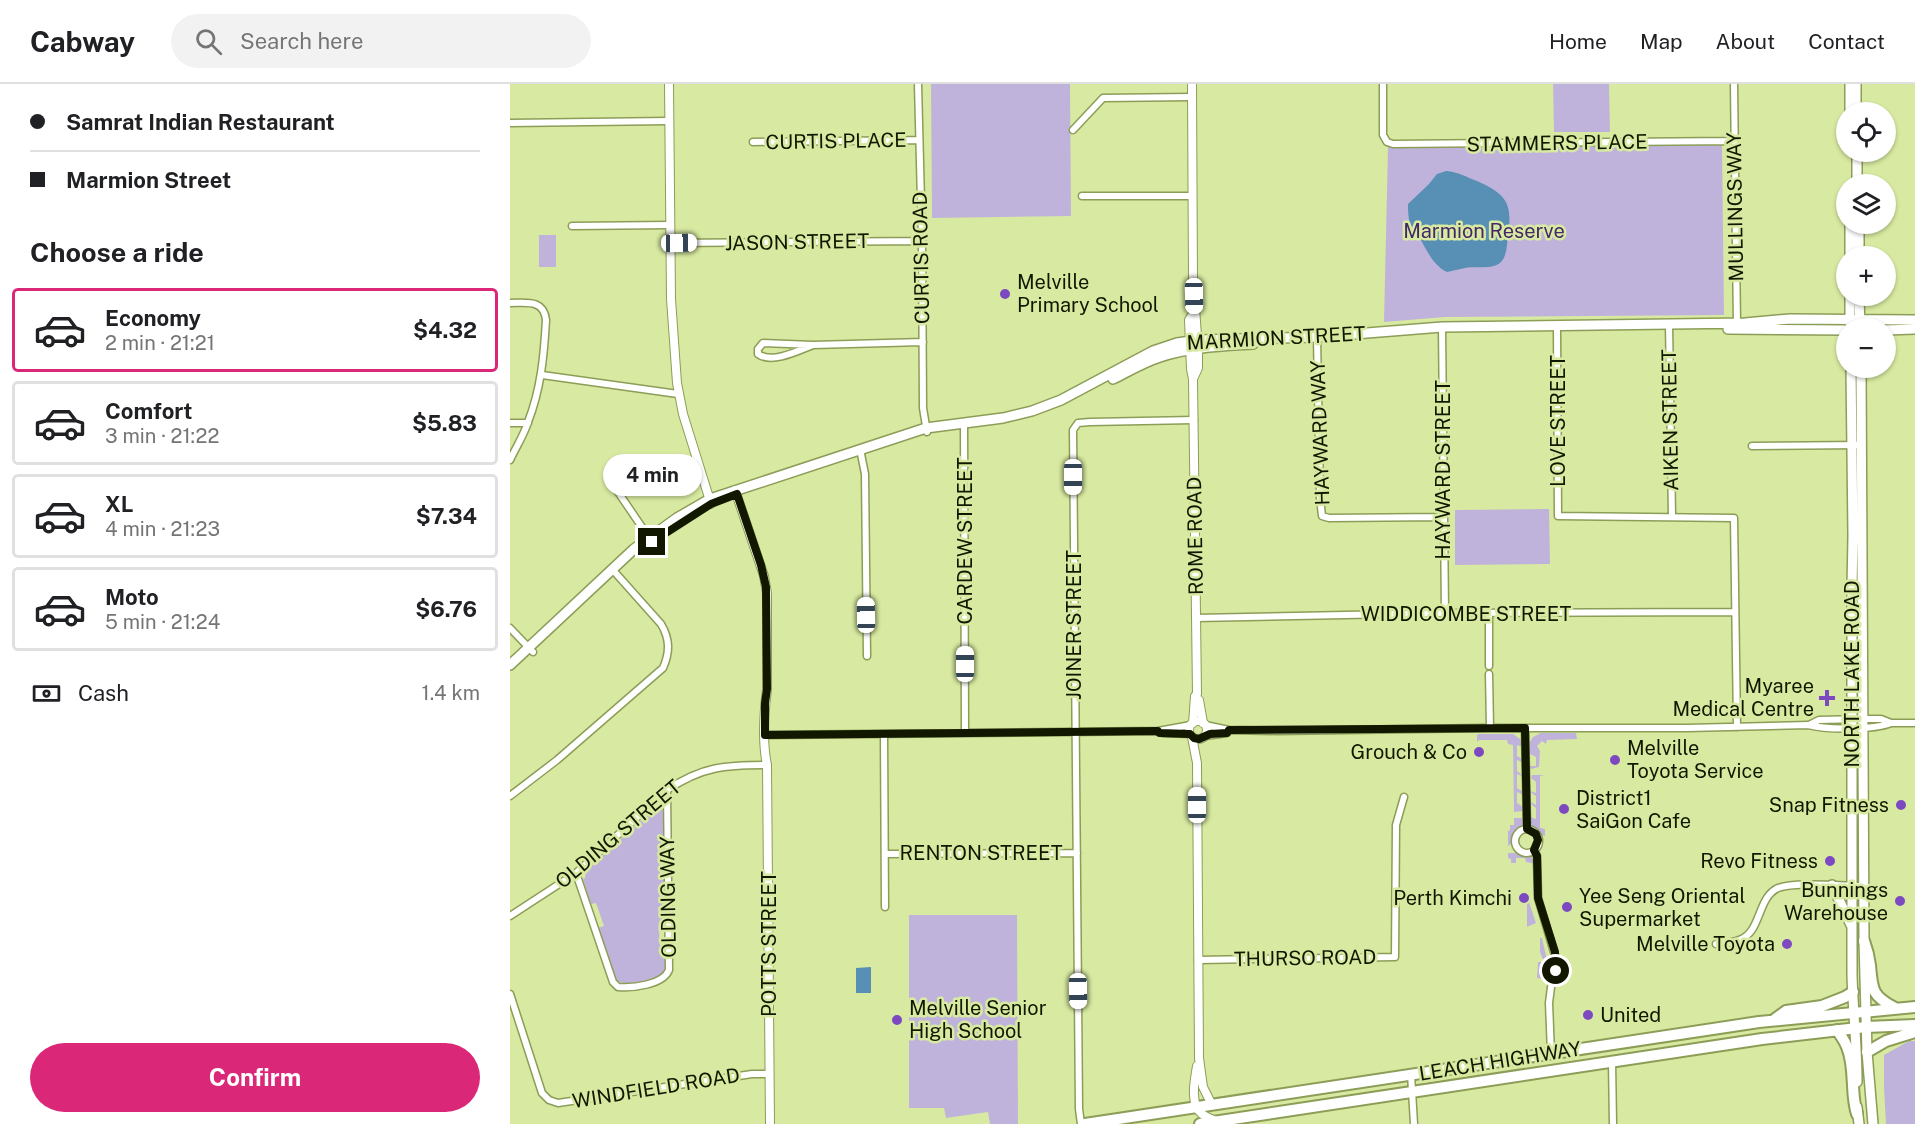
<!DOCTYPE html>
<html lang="en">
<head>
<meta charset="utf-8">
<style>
  :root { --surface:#fff; --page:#f2f2f2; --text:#202124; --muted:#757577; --line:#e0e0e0; --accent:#db2777 }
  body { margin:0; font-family:"Public Sans",sans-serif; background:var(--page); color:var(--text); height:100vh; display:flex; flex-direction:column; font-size:22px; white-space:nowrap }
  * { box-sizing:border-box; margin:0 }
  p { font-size:20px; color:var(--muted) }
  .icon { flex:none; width:33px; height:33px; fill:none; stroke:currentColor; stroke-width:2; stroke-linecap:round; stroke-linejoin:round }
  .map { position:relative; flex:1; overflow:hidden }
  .panel { display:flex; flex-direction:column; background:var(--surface); width:510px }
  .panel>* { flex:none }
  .banner { display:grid; align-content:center; height:132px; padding:0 30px; background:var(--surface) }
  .tools { position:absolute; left:1326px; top:18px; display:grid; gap:12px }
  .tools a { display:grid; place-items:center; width:60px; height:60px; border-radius:50%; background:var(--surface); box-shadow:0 2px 4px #0004; font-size:30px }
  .end { position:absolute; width:27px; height:27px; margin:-14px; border:8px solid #121800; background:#fff; box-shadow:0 0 0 3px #fff }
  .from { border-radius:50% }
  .bubble { position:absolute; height:42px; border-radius:21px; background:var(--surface); box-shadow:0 2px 4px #0004; font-size:20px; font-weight:700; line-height:42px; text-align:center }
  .car { position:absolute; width:18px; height:36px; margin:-18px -9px; border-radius:8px; box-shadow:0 0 4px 2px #0007; background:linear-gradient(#fff 24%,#345 0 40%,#fff 0 76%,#345 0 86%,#fff 0) }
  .banner b { display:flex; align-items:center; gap:21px; height:57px; font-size:22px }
  .banner b+b { border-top:2px solid var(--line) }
  .banner i { width:15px; height:15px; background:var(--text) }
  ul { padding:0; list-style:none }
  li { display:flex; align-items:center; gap:18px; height:84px; margin:0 12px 9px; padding:0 18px; border:3px solid var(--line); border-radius:6px }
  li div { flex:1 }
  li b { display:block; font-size:22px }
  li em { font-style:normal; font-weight:700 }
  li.active { border-color:var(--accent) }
  li>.icon { width:54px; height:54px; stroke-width:1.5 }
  h2 { padding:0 30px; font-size:27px; line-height:72px }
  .pay { display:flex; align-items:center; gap:15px; height:66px; padding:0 30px; font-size:22px }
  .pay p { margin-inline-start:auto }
  .cta { display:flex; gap:12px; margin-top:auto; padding:12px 30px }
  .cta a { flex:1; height:69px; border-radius:36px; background:var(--accent); color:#fff; font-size:24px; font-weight:700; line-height:69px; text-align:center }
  header { display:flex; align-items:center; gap:36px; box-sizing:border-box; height:84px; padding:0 30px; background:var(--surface); border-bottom:2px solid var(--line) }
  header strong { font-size:28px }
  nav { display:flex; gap:33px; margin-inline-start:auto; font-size:21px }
  .search { width:420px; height:54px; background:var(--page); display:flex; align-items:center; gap:15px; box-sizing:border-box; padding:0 21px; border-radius:33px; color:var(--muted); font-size:22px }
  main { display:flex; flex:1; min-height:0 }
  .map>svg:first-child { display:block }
  .green { fill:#c0b3db }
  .water { fill:#578fb5 }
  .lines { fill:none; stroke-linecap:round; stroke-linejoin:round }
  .minor-casing { stroke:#8c9d57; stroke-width:9 }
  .tertiary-casing { stroke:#8c9d57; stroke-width:10 }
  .primary-casing { stroke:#8c9d57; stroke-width:12 }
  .trunk-casing { stroke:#8c9d57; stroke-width:14 }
  .minor { stroke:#fff; stroke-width:6 }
  .tertiary { stroke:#fff; stroke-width:8 }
  .primary { stroke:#fff; stroke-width:9 }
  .trunk { stroke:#fff; stroke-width:10 }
  .route { stroke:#121800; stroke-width:8 }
  .poi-dot { fill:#7c49c1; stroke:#d8eaa1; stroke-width:2 }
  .labels { text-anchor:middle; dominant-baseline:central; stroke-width:5; stroke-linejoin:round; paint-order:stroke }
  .street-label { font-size:20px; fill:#121800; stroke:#d8eaa1 }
  .park-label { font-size:20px; fill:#432769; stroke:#d8eaa1 }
  .poi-label { font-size:20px; fill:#121800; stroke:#d8eaa1; text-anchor:end }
</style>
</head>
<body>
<header>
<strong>Cabway</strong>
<div class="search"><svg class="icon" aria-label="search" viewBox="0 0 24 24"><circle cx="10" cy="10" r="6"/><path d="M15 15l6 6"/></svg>Search here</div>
<nav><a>Home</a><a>Map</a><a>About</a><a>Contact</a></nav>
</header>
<main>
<section class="panel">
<div class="banner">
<b><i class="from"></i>Samrat Indian Restaurant</b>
<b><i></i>Marmion Street</b>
</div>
<h2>Choose a ride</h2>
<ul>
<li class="active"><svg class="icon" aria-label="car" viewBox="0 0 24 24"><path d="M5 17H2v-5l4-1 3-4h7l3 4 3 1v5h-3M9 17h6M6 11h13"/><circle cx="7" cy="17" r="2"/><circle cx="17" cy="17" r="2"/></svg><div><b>Economy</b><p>2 min · 21:21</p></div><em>$4.32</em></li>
<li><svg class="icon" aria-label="car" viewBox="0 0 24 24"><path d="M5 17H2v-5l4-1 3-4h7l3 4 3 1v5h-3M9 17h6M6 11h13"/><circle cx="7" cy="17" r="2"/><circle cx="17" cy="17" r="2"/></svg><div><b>Comfort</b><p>3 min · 21:22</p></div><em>$5.83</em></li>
<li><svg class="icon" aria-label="car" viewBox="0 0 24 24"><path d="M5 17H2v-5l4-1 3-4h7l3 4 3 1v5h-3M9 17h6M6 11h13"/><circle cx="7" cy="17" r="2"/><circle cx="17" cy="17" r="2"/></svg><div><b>XL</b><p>4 min · 21:23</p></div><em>$7.34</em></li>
<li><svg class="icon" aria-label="car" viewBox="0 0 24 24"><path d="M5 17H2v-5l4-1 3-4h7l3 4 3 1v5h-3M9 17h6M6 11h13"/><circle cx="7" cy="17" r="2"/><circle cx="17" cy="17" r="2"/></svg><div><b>Moto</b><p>5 min · 21:24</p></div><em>$6.76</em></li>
</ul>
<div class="pay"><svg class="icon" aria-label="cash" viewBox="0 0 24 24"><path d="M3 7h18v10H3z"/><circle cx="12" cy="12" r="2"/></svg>Cash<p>1.4 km</p></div>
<div class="cta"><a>Confirm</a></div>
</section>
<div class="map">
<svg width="1405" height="1040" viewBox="0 0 1405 1040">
  <rect width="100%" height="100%" fill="#d8eaa1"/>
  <path class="green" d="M421 0H560L561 132 422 134Z
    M1043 0H1099L1100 48H1044Z
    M1212 61 1214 231 935 233 874 238 878 63Z
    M29 151H46V183H29Z
    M1039 425 1040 480 945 481V426Z
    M1031 649H1066L1067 655 1037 656 1036 660 1032 657 1027 662 1030 667 1029 683 1021 685 1019 682H1026V673L1020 670V658L1023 653Z
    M969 650H1003L1010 655 1013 663 1007 661V672L1012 675V678L1007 676V687L1012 691V692L1007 690V704L1013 708 1012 710 1007 708V719L1013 723 1012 727 1004 728 1003 661 998 660 997 656H969L967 658V651Z
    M1022 691H1035L1030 692V744L1035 745V752C1026 750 1020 742 1020 733L1026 735V724L1021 720V718L1026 721V712L1020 708V707L1026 709V698L1021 694Z
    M146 723H152L154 730V774H149L150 789H155L156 847 149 848 150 861H155C155 870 158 882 152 889 146 896 119 902 110 898 106 896 106 896 104 892L88 844 94 842 86 819 81 820 73 795 75 794 76 787Z
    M1004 734H1012L1013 742 1005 750 1002 759 998 762V747L1000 746V741H1004Z
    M998 769H1009L1021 772 1023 776 1024 783 1022 779 1016 778 1015 774H1006V779H1001V775L998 774Z
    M1019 818 1026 839 1017 843V819Z
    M399 831H507L508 1040H480L478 1028 436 1034 434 1024H399Z
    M1030 854H1032L1037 876 1042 877 1040 892 1035 895 1027 894 1028 878H1034L1030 868Z
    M1399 957H1405V1040H1376L1374 1004V971Z"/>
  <path class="water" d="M936 87C949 88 956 93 967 97 996 110 1003 119 998 151 997 160 997 172 991 178 984 186 965 182 955 184 949 185 943 187 937 188 922 181 916 164 908 151 907 148 903 146 902 143 898 138 898 126 898 120L919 100 927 90Z
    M361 883V909H346V884Z"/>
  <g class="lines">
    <g class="minor-casing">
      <path id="minor" d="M408 0 412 157 413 324 417 348
        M873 0V51L877 58 883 60 1224 57
        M1224 0 1227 242
        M0 39 159 37
        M563 46 593 14 682 13
        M243 58 409 56
        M572 112H682
        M62 142 160 141
        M161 159 412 157
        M0 219C16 219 34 215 36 236 34 271 31 305 18 338 14 351 6 363 0 376
        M1159 240 1162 432
        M1047 241 1048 432 1224 434 1227 643
        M932 243 935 529
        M807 253 810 414 812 432 819 434 933 433
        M303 261C288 267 262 280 248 270V265L253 259 303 261 413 258
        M32 291 168 310
        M454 338 455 648
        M0 339H18
        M1242 362 1352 361
        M350 365 355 390 357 572
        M106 405 142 458
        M979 530V582
        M686 534 935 529 1225 528
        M0 544 23 568
        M979 590 980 644
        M695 641 719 646 766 647 974 644H1177L1298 641C1316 646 1364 646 1381 639
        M1299 641 1309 636 1352 635H1371L1381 639H1405
        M1015 644 1017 745
        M653 649 680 650
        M255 651 648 647 681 641
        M374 651 375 823
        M695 652 717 649 719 646
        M0 712 47 676 153 584C160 568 160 555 151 540L102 485
        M1005 757a12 12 0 1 1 24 0a12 12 0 1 1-24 0Z
        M1024 766 1027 772 1028 814 1046 875V892L1041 903 1039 919 1041 969
        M375 770 567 769
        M66 789 103 898 108 903C123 904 153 901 159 886L157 706
        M0 832 66 789 157 706C193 682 216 681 257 681
        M1206 860C1213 859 1222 859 1229 856 1251 849 1247 816 1266 805 1281 797 1334 802 1354 802
        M688 876 885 873 886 741 894 713
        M0 910 32 1009 39 1016 48 1019 242 990H259
        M1102 977 1103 1040
        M901 990 904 1040
        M571 1040 569 1025 563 346 568 339 580 338 684 336"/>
    </g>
    <g class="tertiary-casing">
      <path id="tertiary" d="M159 0 161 215 167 299 173 330 201 420
        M682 0 683 197 688 265V284L683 295
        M225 406 254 492 257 509V605C254 629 252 657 257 681L260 1040
        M689 616 693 639
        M679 646a9 9 0 1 1 18 0a9 9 0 1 1-18 0Z
        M683 639 685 612 687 610 683 295 681 285 679 236 684 228
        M682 653 687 679 689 974 693 1003 702 1021
        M687 982C685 995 679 1020 692 1030 696 1033 701 1035 706 1037"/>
    </g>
    <g class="primary-casing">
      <path id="primary" d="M1340 0V28
        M1346 0V28
        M1347 68V100
        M1349 140V172
        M1340 172V140
        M1340 212V239
        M1349 212 1350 244
        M1218 245 1336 246
        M1376 246 1405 245
        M1341 284 1343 452 1342 504V891C1343 927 1347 962 1347 998
        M1351 284 1354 857 1357 968 1363 1040
        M603 295C619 287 634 278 650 273 680 263 712 262 743 260
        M0 581 124 465 167 434 200 415 416 344 493 334 522 327 551 316 643 267 667 259 688 256 807 253 932 243 1235 239 1280 235 1405 236
        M1322 801 1341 841
        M1347 1023 1349 1040"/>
    </g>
    <g class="trunk-casing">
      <path id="trunk" d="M1354 857C1357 865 1359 873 1360 881 1362 906 1362 912 1385 924
        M1265 935 1276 927 1312 922 1335 913 1343 908
        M1327 946C1331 952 1335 957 1337 963 1346 984 1340 1009 1347 1030
        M1357 968 1376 957 1405 948
        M575 1040 1249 938 1405 923
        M690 1040 1252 955 1356 943 1405 941"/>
    </g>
    <use href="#minor" class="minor"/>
    <use href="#tertiary" class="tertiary"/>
    <use href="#primary" class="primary"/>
    <use href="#trunk" class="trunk"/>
  </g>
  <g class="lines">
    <path class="route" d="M142 458 201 420 227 410 251 481 256 503 257 605 255 619V651L648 647 649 649 680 650 684 654 689 655 700 650 717 649 719 646 1015 644 1017 745 1026 750 1028 756 1024 766 1027 772 1028 814 1045 868 1046 887"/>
  </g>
  <g class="poi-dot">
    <circle cx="495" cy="210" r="6"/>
    <path d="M1314 605h6v6h6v6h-6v6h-6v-6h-6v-6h6z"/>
    <circle cx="969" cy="668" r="6"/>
    <circle cx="1105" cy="676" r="6"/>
    <circle cx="1391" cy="721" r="6"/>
    <circle cx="1054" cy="725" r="6"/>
    <circle cx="1320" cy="777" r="6"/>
    <circle cx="1014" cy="814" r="6"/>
    <circle cx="1390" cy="817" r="6"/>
    <circle cx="1057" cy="823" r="6"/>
    <circle cx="1277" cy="860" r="6"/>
    <circle cx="1078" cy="931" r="6"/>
    <circle cx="387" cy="936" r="6"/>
  </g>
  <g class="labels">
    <g class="street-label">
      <text transform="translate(326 57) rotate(-1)">CURTIS PLACE</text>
      <text transform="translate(1047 59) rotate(-1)">STAMMERS PLACE</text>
      <text transform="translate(1225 123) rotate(-91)">MULLINGS WAY</text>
      <text transform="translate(287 158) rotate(-1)">JASON STREET</text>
      <text transform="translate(411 174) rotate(-91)">CURTIS ROAD</text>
      <text transform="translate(766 254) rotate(-3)">MARMION STREET</text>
      <text transform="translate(1160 336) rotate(-91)">AIKEN STREET</text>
      <text transform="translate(1048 337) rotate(-90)">LOVE STREET</text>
      <text transform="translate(810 349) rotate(-92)">HAYWARD WAY</text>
      <text transform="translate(933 386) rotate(-90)">HAYWARD STREET</text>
      <text transform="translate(685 452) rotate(-91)">ROME ROAD</text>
      <text transform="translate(455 457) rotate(-90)">CARDEW STREET</text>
      <text x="956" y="530">WIDDICOMBE STREET</text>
      <text transform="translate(564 541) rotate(-90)">JOINER STREET</text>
      <text transform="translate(1342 590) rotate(-90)">NORTH LAKE ROAD</text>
      <text transform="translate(108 750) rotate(-40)">OLDING STREET</text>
      <text x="471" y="769">RENTON STREET</text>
      <text transform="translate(158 813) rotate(-91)">OLDING WAY</text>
      <text transform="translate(259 860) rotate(-90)">POTTS STREET</text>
      <text transform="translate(795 874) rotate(-1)">THURSO ROAD</text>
      <text transform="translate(990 977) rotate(-9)">LEACH HIGHWAY</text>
      <text transform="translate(146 1004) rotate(-9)">WINDFIELD ROAD</text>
    </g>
    <g class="park-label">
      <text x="974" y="147">Marmion Reserve</text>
    </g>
    <g class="poi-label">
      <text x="507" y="198" text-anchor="start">Melville<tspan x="507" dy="23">Primary School</tspan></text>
      <text x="1304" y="602">Myaree<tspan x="1304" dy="23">Medical Centre</tspan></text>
      <text x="1117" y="664" text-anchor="start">Melville<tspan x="1117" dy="23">Toyota Service</tspan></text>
      <text x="957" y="668">Grouch &amp; Co</text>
      <text x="1066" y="714" text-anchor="start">District1<tspan x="1066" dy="23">SaiGon Cafe</tspan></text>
      <text x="1379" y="721">Snap Fitness</text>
      <text x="1308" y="777">Revo Fitness</text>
      <text x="1378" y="806">Bunnings<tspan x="1378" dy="23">Warehouse</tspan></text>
      <text x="1069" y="812" text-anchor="start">Yee Seng Oriental<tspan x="1069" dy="23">Supermarket</tspan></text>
      <text x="1002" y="814">Perth Kimchi</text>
      <text x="1265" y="860">Melville Toyota</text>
      <text x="399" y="924" text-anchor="start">Melville Senior<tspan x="399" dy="23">High School</tspan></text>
      <text x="1090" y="931" text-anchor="start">United</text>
    </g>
  </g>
</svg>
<div class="tools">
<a><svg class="icon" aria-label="locate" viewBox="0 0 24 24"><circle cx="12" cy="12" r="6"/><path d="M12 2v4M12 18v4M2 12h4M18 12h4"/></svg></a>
<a><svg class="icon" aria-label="layers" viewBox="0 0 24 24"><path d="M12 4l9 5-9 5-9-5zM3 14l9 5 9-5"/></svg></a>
<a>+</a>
<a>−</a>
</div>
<i class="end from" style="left:1046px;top:887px"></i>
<i class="end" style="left:142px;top:458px"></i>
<div class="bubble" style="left:93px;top:370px;width:99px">4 min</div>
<i class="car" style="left:169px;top:159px;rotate:89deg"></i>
<i class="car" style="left:684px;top:212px;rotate:179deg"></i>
<i class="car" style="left:563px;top:393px;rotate:180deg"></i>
<i class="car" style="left:356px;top:531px;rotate:359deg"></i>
<i class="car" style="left:455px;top:580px;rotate:0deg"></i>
<i class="car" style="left:687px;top:721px;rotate:0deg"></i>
<i class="car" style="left:568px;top:907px;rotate:179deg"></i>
</div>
</main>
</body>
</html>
